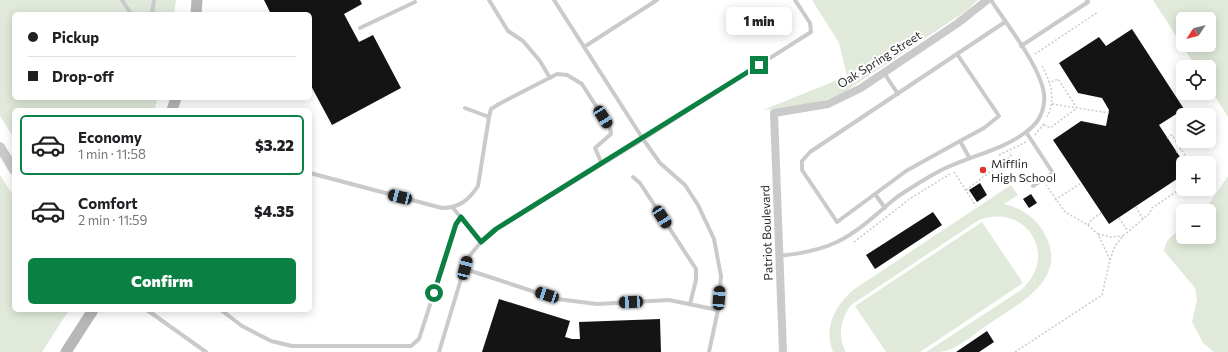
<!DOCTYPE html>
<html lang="en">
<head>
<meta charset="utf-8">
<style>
  :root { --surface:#fff; --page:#f2f2f2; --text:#202124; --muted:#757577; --line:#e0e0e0; --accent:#0b8043 }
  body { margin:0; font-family:Commissioner,sans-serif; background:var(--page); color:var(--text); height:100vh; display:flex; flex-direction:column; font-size:15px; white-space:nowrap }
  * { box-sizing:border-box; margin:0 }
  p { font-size:13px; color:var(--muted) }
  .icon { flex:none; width:22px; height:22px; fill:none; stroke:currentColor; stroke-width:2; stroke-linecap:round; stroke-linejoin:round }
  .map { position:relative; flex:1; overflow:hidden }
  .side { position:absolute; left:12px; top:108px; width:300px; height:204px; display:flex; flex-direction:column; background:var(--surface); border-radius:6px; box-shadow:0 2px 10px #0003 }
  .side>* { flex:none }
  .guide { position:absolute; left:12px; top:12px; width:300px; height:88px; border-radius:6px; box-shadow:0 2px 10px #0003; display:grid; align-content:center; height:88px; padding:0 16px; background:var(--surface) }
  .needle { width:26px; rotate:234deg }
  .buttons { position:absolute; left:1176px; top:12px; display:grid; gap:8px }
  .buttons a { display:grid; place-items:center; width:40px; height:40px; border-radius:6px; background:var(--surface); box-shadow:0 2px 10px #0003; font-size:20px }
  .end { position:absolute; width:18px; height:18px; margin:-9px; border:5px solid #0b8043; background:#fff; box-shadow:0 0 0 2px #fff }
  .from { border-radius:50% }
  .bubble { position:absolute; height:28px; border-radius:6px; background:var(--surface); box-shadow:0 2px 10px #0003; font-size:13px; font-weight:800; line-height:28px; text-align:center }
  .car { position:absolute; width:12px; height:24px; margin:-12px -6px; border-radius:5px; box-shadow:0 0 3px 1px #0007; background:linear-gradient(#222 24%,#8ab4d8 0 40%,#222 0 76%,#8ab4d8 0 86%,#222 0) }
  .guide b { display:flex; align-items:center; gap:14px; height:38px; font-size:15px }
  .guide b+b { border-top:1px solid var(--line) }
  .guide i { width:10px; height:10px; background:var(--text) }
  ul { padding:7px 0 0; list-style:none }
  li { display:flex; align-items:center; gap:12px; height:60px; margin:0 8px 6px; padding:0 8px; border:2px solid transparent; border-radius:6px }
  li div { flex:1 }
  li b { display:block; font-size:15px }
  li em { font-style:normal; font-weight:800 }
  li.on { border-color:var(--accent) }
  li>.icon { width:36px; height:36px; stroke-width:1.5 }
  .action { display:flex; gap:8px; margin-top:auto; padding:8px 16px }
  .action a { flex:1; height:46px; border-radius:6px; background:var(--accent); color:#fff; font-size:16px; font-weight:800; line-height:46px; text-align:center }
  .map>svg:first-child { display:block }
  .green { fill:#e1eada; fill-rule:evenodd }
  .building { fill:#141414 }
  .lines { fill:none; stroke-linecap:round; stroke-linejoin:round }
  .path { stroke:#cacaca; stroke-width:1.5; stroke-dasharray:2 2; stroke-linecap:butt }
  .service { stroke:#cacaca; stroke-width:4 }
  .minor { stroke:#cacaca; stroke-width:8 }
  .tertiary { stroke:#cacaca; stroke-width:10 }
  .secondary { stroke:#b7b7b7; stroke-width:11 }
  .route { stroke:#0b8043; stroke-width:5 }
  .poi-dot { fill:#de3534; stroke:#fff; stroke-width:1.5 }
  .labels { text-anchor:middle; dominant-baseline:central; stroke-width:4; stroke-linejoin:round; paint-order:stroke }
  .street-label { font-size:12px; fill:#2d2d2d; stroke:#fff }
  .poi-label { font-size:12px; fill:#2d2d2d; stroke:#fff; text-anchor:start }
</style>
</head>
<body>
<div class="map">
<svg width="1228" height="352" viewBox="0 0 1228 352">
  <rect width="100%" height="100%" fill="#fff"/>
  <path class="green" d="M0 0H176L174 14H14V98H158L154 110H14V138L0 116Z
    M812 0H978L966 11 843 93C814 106 795 107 763 110L847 76 839 43Z
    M1153 0H1228V117L1209 87V67H1196ZM1183 19H1209V45H1183Z
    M0 175 14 197V310H69L42 352H0Z
    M1228 176V352H1214L1203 343 1192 322 1197 300 1195 288 1164 251C1166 239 1172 235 1183 229V237H1209V211H1204Z
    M1011 185 1018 195 1004 204C1020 208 1034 216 1043 231 1071 277 1022 302 990 323 977 332 962 345 947 351 942 352 932 352 926 352L1021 290C1060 256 1026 202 979 220L851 305C841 319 837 336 846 352H833C823 328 835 306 853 290Z
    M982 222 1023 283 920 352H886L855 306Z"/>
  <path class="building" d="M264 0H360L362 4 344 14 359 42 373 35 401 88 332 125 310 84V14H271Z
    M1132 29 1184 109 1159 125 1184 163 1183 175 1109 224 1053 140 1081 121 1106 126 1109 110 1102 98 1078 93 1059 63 1099 37 1106 46Z
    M980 183 987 195 977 202 969 190Z
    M1031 194 1037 203 1029 208 1023 199Z
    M933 212 942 225 875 269 866 255Z
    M499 299 570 321 565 337 572 339H580L579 322 660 319 661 352H482Z
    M987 331 994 342 979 352H956Z"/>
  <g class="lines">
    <path class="path" d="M1035 54 1098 12
      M1042 66C1051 82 1056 100 1047 117
      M1052 104 1109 113
      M1044 125 1050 128 1077 108 1058 79 1049 83
      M1035 135 1045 122
      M1167 138 1172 135 1190 163
      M1176 152 1181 149
      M999 155 1026 142
      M954 172 976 206
      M966 190 1011 156 1010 152
      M1055 200 1081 183
      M1136 207 1143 219
      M1119 218 1128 231
      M1088 225 1092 219 1101 213
      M1098 234 1111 237 1123 236
      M854 242 911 198 950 174
      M1110 260 1115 246 1123 236 1149 214 1152 208 1183 187
      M1015 352 1102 295 1110 260 1098 234 1088 225 1065 212 1046 185"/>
    <path class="service" d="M122 0 131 14
      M489 0 508 31 523 41 540 61 550 78
      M554 0 643 139 660 163 685 185 698 205 714 239 721 276 718 310 709 352
      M152 14 154 0
      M360 28 415 2
      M1021 46 1088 2 1087 0
      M584 47 657 0
      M957 54 999 116 984 128 960 141
      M884 73 898 94
      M465 108 489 117
      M1026 132 1053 173 1033 186
      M310 173 442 208C459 208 469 200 478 186L489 117 491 109 499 104 557 74 567 75 582 84 610 128 611 134 595 148 602 164
      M633 177 640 183 696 269V280L690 304
      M875 194 906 171 960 141 969 157
      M453 208 481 242
      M885 208 875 194 837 222 802 170V161L810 152 1005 22
      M778 256C799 254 818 251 837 242 860 231 877 213 897 197 909 189 923 180 936 173 964 157 1000 152 1026 132 1036 125 1043 115 1044 102 1048 75 1006 24 991 0
      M465 269 557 299 597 304 669 300 718 310
      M147 310 206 352
      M221 310 242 326 271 341 292 346H411L419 339 456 224 461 217
      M439 352 467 259 481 242 496 229 643 139 811 32 810 23 795 0"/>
    <path class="minor" d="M783 352 774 113 828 104 861 88 958 23 987 0"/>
    <path class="tertiary" d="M0 147 14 170"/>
    <path class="secondary" d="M196 14 197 0
      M172 110 176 98
      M66 352 93 310"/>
  </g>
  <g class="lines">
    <path class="route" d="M434 293 456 224 461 217 481 242 496 229 759 65"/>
  </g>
  <circle class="poi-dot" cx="983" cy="170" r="4"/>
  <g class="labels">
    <g class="street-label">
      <text transform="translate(879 59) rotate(-32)">Oak Spring Street</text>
      <text transform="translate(766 233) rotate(-92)">Patriot Boulevard</text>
    </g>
    <g class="poi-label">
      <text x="991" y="163">Mifflin<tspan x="991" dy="14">High School</tspan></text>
    </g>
  </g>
</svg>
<div class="buttons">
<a><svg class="needle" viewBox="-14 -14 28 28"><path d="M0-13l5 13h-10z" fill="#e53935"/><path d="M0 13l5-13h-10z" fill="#757577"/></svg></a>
<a><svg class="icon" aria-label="locate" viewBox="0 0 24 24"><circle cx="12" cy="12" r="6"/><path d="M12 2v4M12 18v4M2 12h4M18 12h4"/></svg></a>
<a><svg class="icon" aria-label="layers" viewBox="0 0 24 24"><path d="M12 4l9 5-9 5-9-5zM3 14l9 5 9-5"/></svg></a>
<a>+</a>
<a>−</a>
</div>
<i class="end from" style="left:434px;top:293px"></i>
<i class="end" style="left:759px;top:65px"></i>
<div class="bubble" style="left:726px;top:7px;width:66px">1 min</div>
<i class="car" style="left:603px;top:117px;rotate:148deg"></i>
<i class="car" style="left:400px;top:197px;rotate:284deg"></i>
<i class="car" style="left:662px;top:217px;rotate:147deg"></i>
<i class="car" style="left:465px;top:268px;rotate:14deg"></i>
<i class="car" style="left:547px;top:295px;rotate:288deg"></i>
<i class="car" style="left:719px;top:298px;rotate:4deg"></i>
<i class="car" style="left:631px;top:302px;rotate:267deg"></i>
<div class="guide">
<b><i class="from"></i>Pickup</b>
<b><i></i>Drop-off</b>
</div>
<section class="side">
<ul>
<li class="on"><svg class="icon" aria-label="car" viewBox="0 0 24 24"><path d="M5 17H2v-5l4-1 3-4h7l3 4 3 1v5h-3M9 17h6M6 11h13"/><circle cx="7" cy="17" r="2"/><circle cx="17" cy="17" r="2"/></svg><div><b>Economy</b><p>1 min · 11:58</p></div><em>$3.22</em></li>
<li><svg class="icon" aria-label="car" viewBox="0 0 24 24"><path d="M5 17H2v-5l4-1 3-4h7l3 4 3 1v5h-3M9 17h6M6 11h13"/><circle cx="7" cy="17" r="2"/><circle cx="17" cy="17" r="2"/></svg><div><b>Comfort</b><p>2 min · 11:59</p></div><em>$4.35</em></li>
</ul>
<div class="action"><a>Confirm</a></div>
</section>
</div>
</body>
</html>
